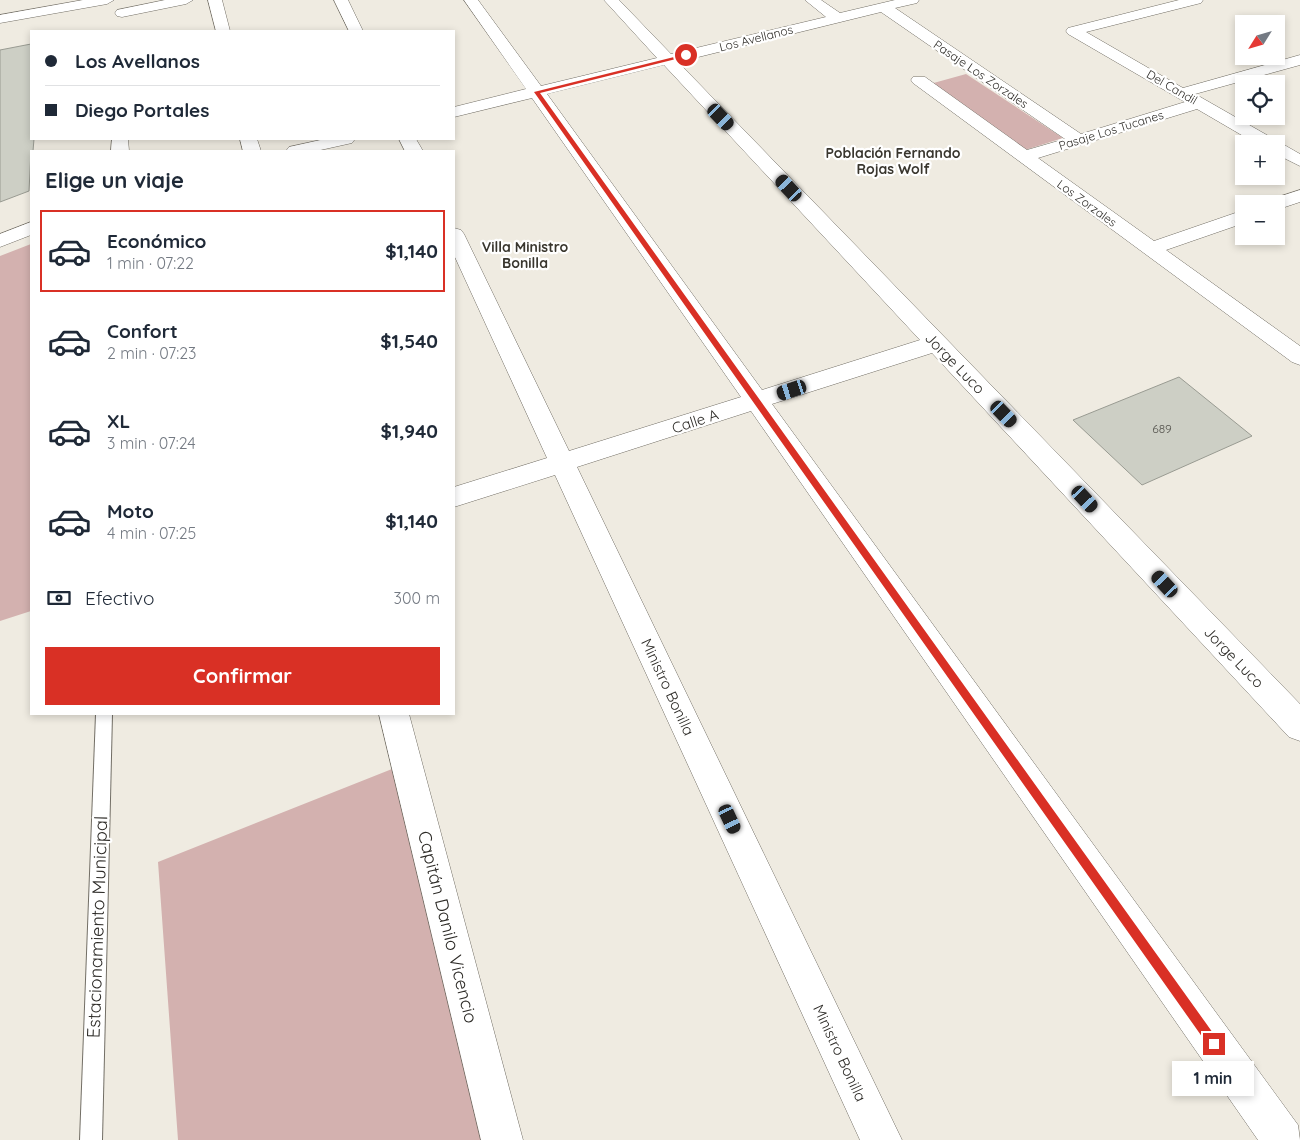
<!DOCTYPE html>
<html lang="es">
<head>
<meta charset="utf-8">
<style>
  :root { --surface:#fff; --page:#f2f2f3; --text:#1f2937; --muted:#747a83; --line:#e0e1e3; --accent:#d93025 }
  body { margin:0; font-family:Quicksand,sans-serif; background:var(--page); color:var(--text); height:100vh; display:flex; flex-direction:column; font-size:19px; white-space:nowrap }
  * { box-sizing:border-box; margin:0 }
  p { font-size:16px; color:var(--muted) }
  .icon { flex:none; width:28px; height:28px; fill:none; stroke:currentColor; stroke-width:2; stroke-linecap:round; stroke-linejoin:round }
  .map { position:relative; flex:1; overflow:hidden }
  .details { position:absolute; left:30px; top:150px; width:425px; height:565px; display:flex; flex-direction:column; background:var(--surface); border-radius:0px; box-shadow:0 2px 8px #0003 }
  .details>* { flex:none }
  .guide { position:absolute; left:30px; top:30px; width:425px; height:110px; border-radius:0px; box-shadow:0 2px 8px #0003; display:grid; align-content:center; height:110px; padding:0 15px; background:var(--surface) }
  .needle { width:32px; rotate:233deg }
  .tools { position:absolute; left:1235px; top:15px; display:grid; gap:10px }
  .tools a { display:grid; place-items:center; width:50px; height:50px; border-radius:0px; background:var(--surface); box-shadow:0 2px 8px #0003; font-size:25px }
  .end { position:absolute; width:22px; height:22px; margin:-11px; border:6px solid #d93025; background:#fff; box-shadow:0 0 0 2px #fff }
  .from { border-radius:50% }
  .bubble { position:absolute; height:35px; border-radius:0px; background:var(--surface); box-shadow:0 2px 8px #0003; font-size:16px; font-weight:700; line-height:35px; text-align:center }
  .car { position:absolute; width:15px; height:30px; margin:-15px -8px; border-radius:6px; box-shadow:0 0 4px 1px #0007; background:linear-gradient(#222 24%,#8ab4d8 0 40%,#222 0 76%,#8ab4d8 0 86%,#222 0) }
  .guide b { display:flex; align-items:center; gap:18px; height:48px; font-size:19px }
  .guide b+b { border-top:1px solid var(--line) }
  .guide i { width:12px; height:12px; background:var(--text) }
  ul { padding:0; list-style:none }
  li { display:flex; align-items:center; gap:15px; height:82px; margin:0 10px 8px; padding:0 5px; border:2px solid transparent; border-radius:0px }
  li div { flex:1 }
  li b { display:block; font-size:19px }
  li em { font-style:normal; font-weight:700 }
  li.on { border-color:var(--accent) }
  li>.icon { width:45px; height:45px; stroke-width:1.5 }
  h2 { padding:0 15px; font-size:22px; line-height:60px }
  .pay { display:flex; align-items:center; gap:12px; height:55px; padding:0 15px; font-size:19px }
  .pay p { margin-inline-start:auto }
  .cta { display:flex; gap:10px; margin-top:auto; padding:10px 15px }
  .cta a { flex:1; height:58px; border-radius:0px; background:var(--accent); color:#fff; font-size:20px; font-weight:700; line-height:58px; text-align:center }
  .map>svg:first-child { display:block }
  .green { fill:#d3b1af }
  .building { fill:#cdcfc5; stroke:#999b92 }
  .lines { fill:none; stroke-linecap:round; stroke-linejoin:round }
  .lane-casing { stroke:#726e65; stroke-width:2 }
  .street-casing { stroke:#726e65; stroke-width:1 }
  .lane { fill:#fff; fill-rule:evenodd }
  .street { fill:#fff; fill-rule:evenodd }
  .route { fill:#d93025 }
  .labels { text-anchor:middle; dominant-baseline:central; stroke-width:4.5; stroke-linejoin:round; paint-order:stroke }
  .far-street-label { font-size:12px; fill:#2d2b27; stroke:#fff }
  .number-label { font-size:12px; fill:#55544e }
  .far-neighbourhood-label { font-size:14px; font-weight:bold; fill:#39362e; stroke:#fff }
  .street-label { font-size:15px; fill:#2d2b27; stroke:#fff }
  .near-street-label { font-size:18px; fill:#2d2b27; stroke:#fff }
</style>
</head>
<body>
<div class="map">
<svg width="1300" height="1140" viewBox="0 0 1300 1140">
  <rect width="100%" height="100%" fill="#efebe1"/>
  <path class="green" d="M966 74 1063 138 1025 150 930 84Z
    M31 244V611L0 621V256Z
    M392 769 483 1140H178L158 862Z"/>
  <path class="building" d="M31 44V139H34L33 151H31L29 191 0 202V50Z
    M1179 377 1252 436 1142 485 1073 420Z"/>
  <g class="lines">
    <g class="lane-casing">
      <path id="lane" d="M96 714H112L102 1140H80Z"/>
    </g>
    <g class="street-casing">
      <path id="street" d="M83 0H114L107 4 0 23V15Z
        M165 0H193L186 4 122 17 117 16 115 13 117 10Z
        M208 0H222L230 31H216Z
        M334 0H348L363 31H349Z
        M464 0H478L541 86 657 58 604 0H619L671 54 826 17 805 0H821L840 13 895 0H919L917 3 895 8 1081 134 1185 102 1068 34 1066 31 1068 28 1179 0H1203L1201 3 1086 32 1183 88 1300 55V65L1195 94 1300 154V166L1276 154V144H1257L1197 109 1038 158 1154 241 1244 210V223L1166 250 1300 346V365L1292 362 913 83 911 80 913 77H925L1027 150 1065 139 881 12 678 62 1300 704V741L1289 737 932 353 772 404 1298 1125 1300 1140H1258L751 411 577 467 902 1140H860L555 475 454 507V487L547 458 454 255V228L461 230 464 234 569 451 741 397 532 98 454 117V107L526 89ZM664 65 920 340 762 390 547 94Z
        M112 139H128L129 151H111Z
        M240 139H257L261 151H243Z
        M325 139H355L352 143 316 151H286L289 147Z
        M399 139H416L423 151H405Z
        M1300 190V202L1276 210V204H1267L1269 200Z
        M31 222V235L0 247V234Z
        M379 714H409L523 1140H481Z"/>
    </g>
    <use href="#lane" class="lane"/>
    <use href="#street" class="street"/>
  </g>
  <path class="route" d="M686 54 688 56 540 93 1218 1040 1220 1044 1218 1048 1214 1049 1210 1048 534 92Z"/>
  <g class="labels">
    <g class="far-street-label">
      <text transform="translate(756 38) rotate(-14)">Los Avellanos</text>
      <text transform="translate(981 74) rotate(34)">Pasaje Los Zorzales</text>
      <text transform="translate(1172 87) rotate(30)">Del Candil</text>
      <text transform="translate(1111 130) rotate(-17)">Pasaje Los Tucanes</text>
      <text transform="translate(1087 203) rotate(36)">Los Zorzales</text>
    </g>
    <g class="number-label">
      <text x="1162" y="428">689</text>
    </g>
    <g class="far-neighbourhood-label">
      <text x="893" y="153">Población Fernando<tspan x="893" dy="16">Rojas Wolf</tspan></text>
      <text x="525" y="247">Villa Ministro<tspan x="525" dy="16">Bonilla</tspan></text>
    </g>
    <g class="street-label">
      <text transform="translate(955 363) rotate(46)">Jorge Luco</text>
      <text transform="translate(695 421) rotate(-18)">Calle A</text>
      <text transform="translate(1234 657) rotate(46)">Jorge Luco</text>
      <text transform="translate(668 687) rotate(65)">Ministro Bonilla</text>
      <text transform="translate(840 1053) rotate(65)">Ministro Bonilla</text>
    </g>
    <g class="near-street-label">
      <text transform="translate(97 927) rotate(-88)">Estacionamiento Municipal</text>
      <text transform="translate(448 927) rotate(76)">Capitán Danilo Vicencio</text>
    </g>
  </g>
</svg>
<div class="tools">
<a><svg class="needle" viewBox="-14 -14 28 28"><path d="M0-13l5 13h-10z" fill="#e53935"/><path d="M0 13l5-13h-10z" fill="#747a83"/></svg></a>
<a><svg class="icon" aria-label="locate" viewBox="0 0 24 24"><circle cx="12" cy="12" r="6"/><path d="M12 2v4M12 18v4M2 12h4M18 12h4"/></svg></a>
<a>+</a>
<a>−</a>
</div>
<i class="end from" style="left:686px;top:55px"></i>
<i class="end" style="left:1214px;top:1044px"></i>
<div class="bubble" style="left:1172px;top:1061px;width:82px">1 min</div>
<i class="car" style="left:721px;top:117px;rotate:136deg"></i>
<i class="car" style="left:789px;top:188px;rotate:317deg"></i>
<i class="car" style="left:792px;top:390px;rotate:252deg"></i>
<i class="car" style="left:1004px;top:414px;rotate:136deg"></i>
<i class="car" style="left:1085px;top:499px;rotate:137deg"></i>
<i class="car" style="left:1165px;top:584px;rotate:317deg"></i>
<i class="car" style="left:730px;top:819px;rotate:155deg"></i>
<div class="guide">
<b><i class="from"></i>Los Avellanos</b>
<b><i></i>Diego Portales</b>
</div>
<section class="details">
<h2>Elige un viaje</h2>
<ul>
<li class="on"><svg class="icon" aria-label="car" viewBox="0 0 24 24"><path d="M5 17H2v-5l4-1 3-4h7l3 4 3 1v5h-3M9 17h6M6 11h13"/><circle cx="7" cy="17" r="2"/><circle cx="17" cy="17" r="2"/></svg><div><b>Económico</b><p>1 min · 07:22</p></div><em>$1,140</em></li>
<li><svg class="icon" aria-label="car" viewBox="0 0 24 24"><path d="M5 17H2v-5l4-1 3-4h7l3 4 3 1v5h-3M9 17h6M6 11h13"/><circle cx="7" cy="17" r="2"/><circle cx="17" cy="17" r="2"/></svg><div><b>Confort</b><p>2 min · 07:23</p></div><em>$1,540</em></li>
<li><svg class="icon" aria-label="car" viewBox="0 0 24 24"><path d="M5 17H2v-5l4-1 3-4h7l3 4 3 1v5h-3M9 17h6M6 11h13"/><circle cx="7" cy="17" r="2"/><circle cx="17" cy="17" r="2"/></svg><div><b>XL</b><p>3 min · 07:24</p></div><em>$1,940</em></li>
<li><svg class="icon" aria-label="car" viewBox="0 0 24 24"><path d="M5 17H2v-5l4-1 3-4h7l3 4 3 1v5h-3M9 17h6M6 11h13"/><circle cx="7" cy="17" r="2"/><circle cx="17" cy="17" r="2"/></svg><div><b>Moto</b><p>4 min · 07:25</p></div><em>$1,140</em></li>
</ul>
<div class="pay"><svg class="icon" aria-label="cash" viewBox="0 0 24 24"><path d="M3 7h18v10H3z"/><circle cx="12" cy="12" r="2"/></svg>Efectivo<p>300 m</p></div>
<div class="cta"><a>Confirmar</a></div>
</section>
</div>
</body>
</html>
